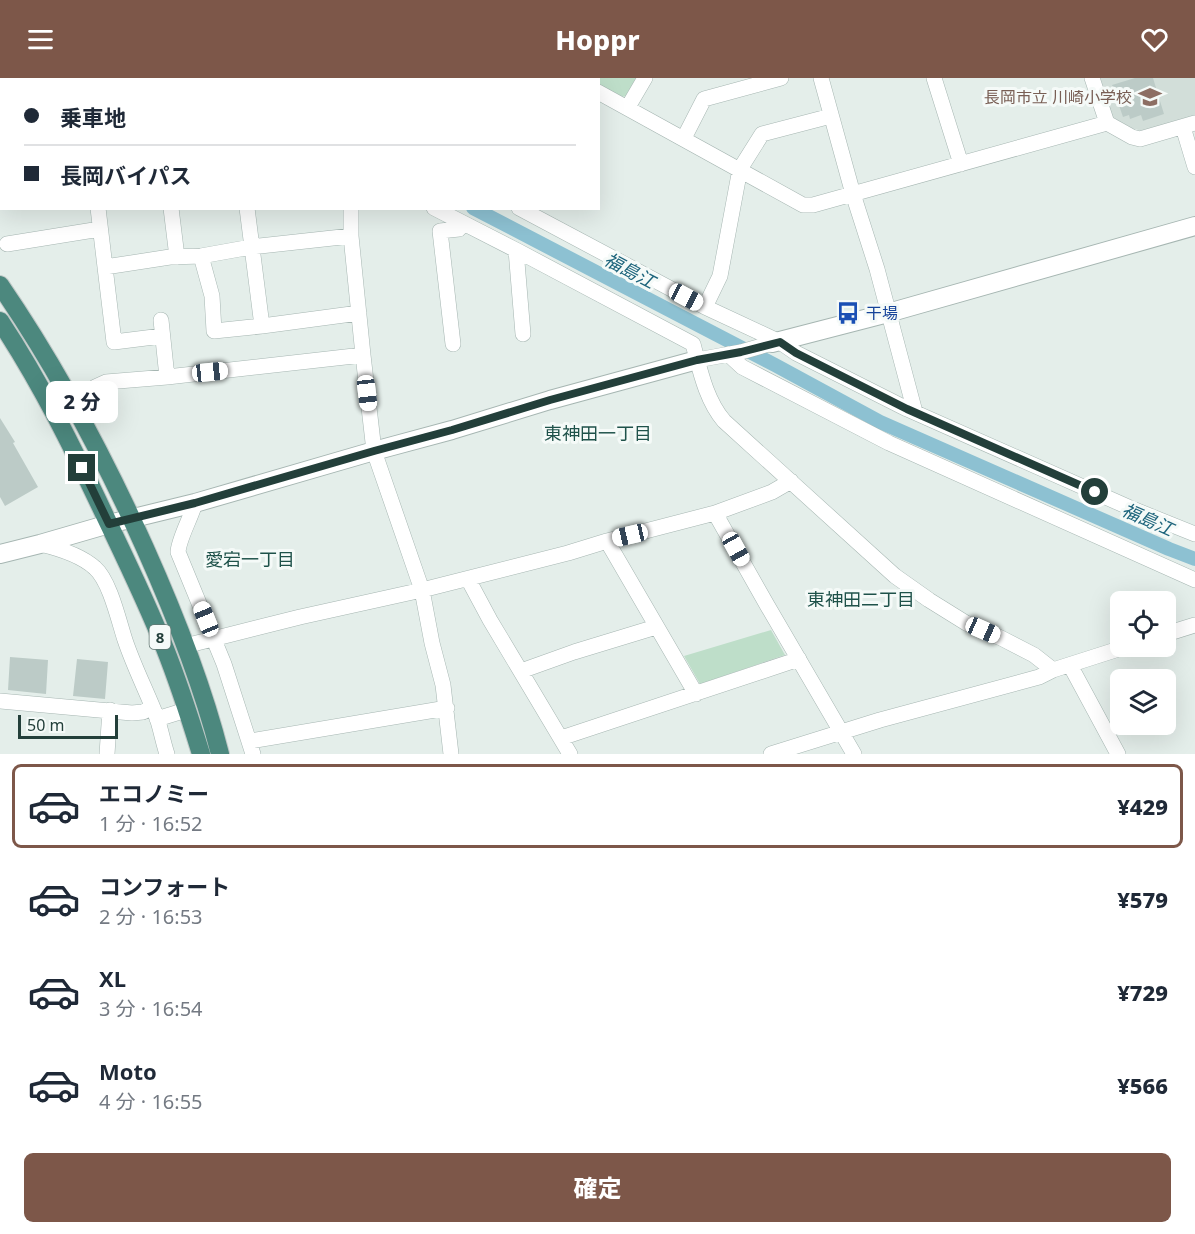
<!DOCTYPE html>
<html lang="ja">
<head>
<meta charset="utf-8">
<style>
  :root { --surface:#fff; --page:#f2f2f3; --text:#1f2937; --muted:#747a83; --line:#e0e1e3; --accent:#7d5749 }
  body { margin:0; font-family:"Noto Sans","Noto Sans JP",sans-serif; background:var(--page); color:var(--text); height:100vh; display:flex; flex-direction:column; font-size:22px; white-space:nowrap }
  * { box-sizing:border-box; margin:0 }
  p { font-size:20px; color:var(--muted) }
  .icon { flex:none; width:33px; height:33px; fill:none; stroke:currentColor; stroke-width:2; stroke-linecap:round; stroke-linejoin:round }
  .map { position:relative; height:676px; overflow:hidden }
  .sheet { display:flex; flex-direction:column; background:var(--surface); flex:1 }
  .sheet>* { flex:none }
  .hud { position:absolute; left:0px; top:0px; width:600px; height:132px; box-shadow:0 6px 24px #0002; display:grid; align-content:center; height:132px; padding:0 24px; background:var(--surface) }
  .buttons { position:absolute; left:1110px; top:513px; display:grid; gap:12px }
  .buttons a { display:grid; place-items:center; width:66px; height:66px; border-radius:9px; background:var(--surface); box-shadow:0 6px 24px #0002; font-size:30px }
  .scale { position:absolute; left:18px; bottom:15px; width:100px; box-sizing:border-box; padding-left:6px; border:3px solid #233f3a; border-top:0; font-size:16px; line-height:21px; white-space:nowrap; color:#233f3a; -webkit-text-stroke:4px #f5faf8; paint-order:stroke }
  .end { position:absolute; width:27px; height:27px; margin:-14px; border:8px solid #233f3a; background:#fff; box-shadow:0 0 0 3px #fff }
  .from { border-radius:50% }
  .bubble { position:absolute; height:42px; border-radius:9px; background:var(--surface); box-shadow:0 6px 24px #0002; font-size:20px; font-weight:800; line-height:42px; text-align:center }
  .car { position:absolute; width:18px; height:36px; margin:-18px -9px; border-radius:8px; box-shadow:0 0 4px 2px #0007; background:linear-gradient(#fff 24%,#345 0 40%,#fff 0 76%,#345 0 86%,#fff 0) }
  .hud b { display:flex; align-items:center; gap:21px; height:57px; font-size:22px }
  .hud b+b { border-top:2px solid var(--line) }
  .hud i { width:15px; height:15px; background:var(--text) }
  ul { padding:10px 0 0; list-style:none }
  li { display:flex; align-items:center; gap:18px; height:84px; margin:0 12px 9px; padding:0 12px; border:3px solid transparent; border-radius:9px }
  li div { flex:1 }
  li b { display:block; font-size:22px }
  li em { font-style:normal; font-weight:800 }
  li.current { border-color:var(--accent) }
  li>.icon { width:54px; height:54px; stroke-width:1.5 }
  .button { display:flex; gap:12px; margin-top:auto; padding:12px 24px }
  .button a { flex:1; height:69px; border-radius:9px; background:var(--accent); color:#fff; font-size:24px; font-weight:800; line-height:69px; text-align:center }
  header { display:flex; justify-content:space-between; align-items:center; height:78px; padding:0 24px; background:var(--accent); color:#fff; font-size:27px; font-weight:800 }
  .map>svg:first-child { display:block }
  .built { fill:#d2ded9 }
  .green { fill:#bedec9 }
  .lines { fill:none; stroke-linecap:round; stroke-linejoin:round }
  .canal { stroke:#8dc1d2; stroke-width:14 }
  .building { fill:#bccbc7 }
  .minor-casing { stroke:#a6b6b2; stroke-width:16 }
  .tertiary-casing { stroke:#a6b6b2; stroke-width:20 }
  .trunk-casing { stroke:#c1c9c8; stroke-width:20 }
  .minor { stroke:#fff; stroke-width:15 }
  .tertiary { stroke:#fff; stroke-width:18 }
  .trunk { stroke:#4c887e; stroke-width:18 }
  .route { stroke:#233f3a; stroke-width:8 }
  .labels { text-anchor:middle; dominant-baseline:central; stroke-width:6; stroke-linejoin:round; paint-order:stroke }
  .shield { fill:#f5faf8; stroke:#627773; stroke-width:1.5 }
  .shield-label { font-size:15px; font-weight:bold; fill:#233f3a }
  .education-label { font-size:16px; fill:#785e54; stroke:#f5faf8; text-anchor:end }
  .transit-label { font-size:16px; fill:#164399; stroke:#f5faf8; text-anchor:start }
  .water-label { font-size:18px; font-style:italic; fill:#1d647c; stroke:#f5faf8 }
  .neighbourhood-label { font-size:18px; fill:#1f524a; stroke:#f5faf8 }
</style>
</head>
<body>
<header><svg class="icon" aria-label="menu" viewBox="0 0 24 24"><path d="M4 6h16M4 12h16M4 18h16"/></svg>Hoppr<svg class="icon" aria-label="heart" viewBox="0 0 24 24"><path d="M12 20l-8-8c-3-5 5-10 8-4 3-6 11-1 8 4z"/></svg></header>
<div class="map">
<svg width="1195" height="676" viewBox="0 0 1195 676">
  <rect width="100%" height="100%" fill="#e4eeea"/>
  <path class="built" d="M1099 0H1195V37L1146 54 1131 50 1112 39Z"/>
  <path class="green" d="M586 0H639L629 18 620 19 599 7 598 2 589 1Z
    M771 552 785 577 700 606 684 578Z"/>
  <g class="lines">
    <path class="canal" d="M192 0 196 2
      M473 130 775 287 880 344 1169 471 1195 481"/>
  </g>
  <path class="building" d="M1135 0H1153L1164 36 1143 43 1141 37 1130 41 1129 37 1123 39 1112 7Z
    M0 340 15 364 13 365 38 409 5 428 0 419Z
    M10 579 48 582 46 616 8 612Z
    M77 581 108 584 105 621 73 618Z"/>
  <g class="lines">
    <g class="minor-casing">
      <path id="minor" d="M349 0V2
        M573 0 576 2
        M821 0 853 116 877 191 915 334
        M934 0 961 86
        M1092 0 1107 45
        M598 14 803 127H813L1107 45 1132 59 1140 61 1195 45
        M628 29 645 0
        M1183 49 1195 89
        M684 60 704 21 781 0
        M0 83H2
        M98 130 105 189 170 179 201 178 251 169 351 158
        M171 130 177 179
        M247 130 262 248
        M351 130V158L363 277 374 373 422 512 432 565 443 607 451 676
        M434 130 516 172 693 266C700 292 706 322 724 343L895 498 929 522 966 545 1001 560 1034 577 1053 592
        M519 130 705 229 780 264 796 275 907 331 1135 432 1195 456
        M7 166 100 151
        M516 172 523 256
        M201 178 212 218 214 253 262 248 359 235
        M105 189 114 264 162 258
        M705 229 720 198 740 91 762 56 831 38
        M161 242 167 299
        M453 266 440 153 459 151 463 145
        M728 276 742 289 889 365 1195 502
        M697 282 741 274 772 265
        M95 309 106 304 167 299 363 277
        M195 425C191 440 179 460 178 474L224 586 253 676
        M715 435 767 527 854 676
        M607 463 696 616
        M40 466C57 470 82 478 95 490 110 503 119 544 125 562 134 589 147 614 157 640 161 652 163 664 167 676
        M468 501 490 542 570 676
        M1166 556 1195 547
        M185 568 300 539 422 512 568 475 607 463 715 435 772 414 791 403
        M1070 587 1118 676
        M521 593 574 574 656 549
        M0 623 132 635 143 634 152 629
        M157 641 186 632
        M561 660 799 581
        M250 663 447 630
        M107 676 110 632
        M771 676 880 642 1039 599 1053 592 1128 568"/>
    </g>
    <g class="tertiary-casing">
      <path id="tertiary" d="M772 265 888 235 1195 148
        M0 476 40 466 109 446 195 425 374 373 452 352 550 322 697 282"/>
    </g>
    <g class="trunk-casing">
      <path id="trunk" d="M0 207C57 290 104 379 145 470 175 537 202 605 220 676
        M0 243C41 305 74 372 106 440 126 482 147 525 164 568 178 603 190 640 201 676"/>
    </g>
    <use href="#minor" class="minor"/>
    <use href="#tertiary" class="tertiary"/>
    <use href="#trunk" class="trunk"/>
  </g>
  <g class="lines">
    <path class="route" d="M82 390 109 446 195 425 374 373 452 352 550 322 697 282 741 274 780 264 796 275 907 331 1095 414"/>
  </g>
  <defs>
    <g id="school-bare" transform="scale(1.8)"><path d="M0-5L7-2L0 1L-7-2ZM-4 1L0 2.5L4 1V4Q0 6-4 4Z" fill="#8d6e63" stroke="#f5faf8" stroke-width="2.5" paint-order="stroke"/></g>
    <g id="bus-bare" transform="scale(1.8)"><path d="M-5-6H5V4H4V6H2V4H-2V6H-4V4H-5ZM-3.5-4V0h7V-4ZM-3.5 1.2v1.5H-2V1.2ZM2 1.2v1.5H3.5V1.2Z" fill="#1a4fb4" stroke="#f5faf8" stroke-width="2.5" paint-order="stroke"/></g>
  </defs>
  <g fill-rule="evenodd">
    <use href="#school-bare" x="1150" y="19"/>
    <use href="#bus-bare" x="848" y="235"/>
  </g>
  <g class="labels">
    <rect class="shield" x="149.5" y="547" width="21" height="24" rx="4.5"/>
    <g class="shield-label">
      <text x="160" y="559">8</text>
    </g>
    <g class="education-label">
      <text x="1132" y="19">長岡市立 川崎小学校</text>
    </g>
    <g class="transit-label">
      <text x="866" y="235">干場</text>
    </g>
    <g class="water-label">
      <text transform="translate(630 192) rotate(28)">福島江</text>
      <text transform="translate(1148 441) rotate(24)">福島江</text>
    </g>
    <g class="neighbourhood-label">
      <text x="598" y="355">東神田一丁目</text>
      <text x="250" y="481">愛宕一丁目</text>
      <text x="861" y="521">東神田二丁目</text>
    </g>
  </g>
</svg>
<div class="buttons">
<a><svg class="icon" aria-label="locate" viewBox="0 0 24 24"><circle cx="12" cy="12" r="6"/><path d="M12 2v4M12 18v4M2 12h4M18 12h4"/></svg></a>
<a><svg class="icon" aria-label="layers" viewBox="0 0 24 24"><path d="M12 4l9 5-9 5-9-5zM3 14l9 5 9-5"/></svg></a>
</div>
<div class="scale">50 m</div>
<i class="end from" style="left:1095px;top:414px"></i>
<i class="end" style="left:82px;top:390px"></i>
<div class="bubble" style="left:46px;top:303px;width:72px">2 分</div>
<i class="car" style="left:686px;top:219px;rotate:118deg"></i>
<i class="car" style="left:210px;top:294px;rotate:84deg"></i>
<i class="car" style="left:367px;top:315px;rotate:173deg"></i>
<i class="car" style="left:630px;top:457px;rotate:257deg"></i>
<i class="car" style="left:736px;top:471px;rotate:151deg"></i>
<i class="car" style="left:206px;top:541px;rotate:338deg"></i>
<i class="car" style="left:983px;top:552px;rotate:114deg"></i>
<div class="hud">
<b><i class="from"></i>乗車地</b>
<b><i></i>長岡バイパス</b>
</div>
</div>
<section class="sheet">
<ul>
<li class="current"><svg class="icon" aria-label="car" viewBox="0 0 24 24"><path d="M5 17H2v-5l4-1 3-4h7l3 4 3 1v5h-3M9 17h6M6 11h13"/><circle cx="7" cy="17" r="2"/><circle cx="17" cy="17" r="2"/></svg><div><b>エコノミー</b><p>1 分 · 16:52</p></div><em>¥429</em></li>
<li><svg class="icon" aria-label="car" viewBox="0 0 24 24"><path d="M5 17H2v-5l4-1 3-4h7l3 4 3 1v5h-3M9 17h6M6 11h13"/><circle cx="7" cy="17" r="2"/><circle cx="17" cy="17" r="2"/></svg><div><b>コンフォート</b><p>2 分 · 16:53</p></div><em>¥579</em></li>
<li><svg class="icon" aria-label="car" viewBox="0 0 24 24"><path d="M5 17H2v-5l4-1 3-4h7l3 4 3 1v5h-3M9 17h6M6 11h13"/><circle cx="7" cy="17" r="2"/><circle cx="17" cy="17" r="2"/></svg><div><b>XL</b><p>3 分 · 16:54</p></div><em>¥729</em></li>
<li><svg class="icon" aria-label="car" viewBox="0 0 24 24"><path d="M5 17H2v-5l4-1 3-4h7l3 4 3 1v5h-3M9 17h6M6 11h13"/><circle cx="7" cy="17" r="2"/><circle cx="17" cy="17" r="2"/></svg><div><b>Moto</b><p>4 分 · 16:55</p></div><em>¥566</em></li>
</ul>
<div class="button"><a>確定</a></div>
</section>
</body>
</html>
